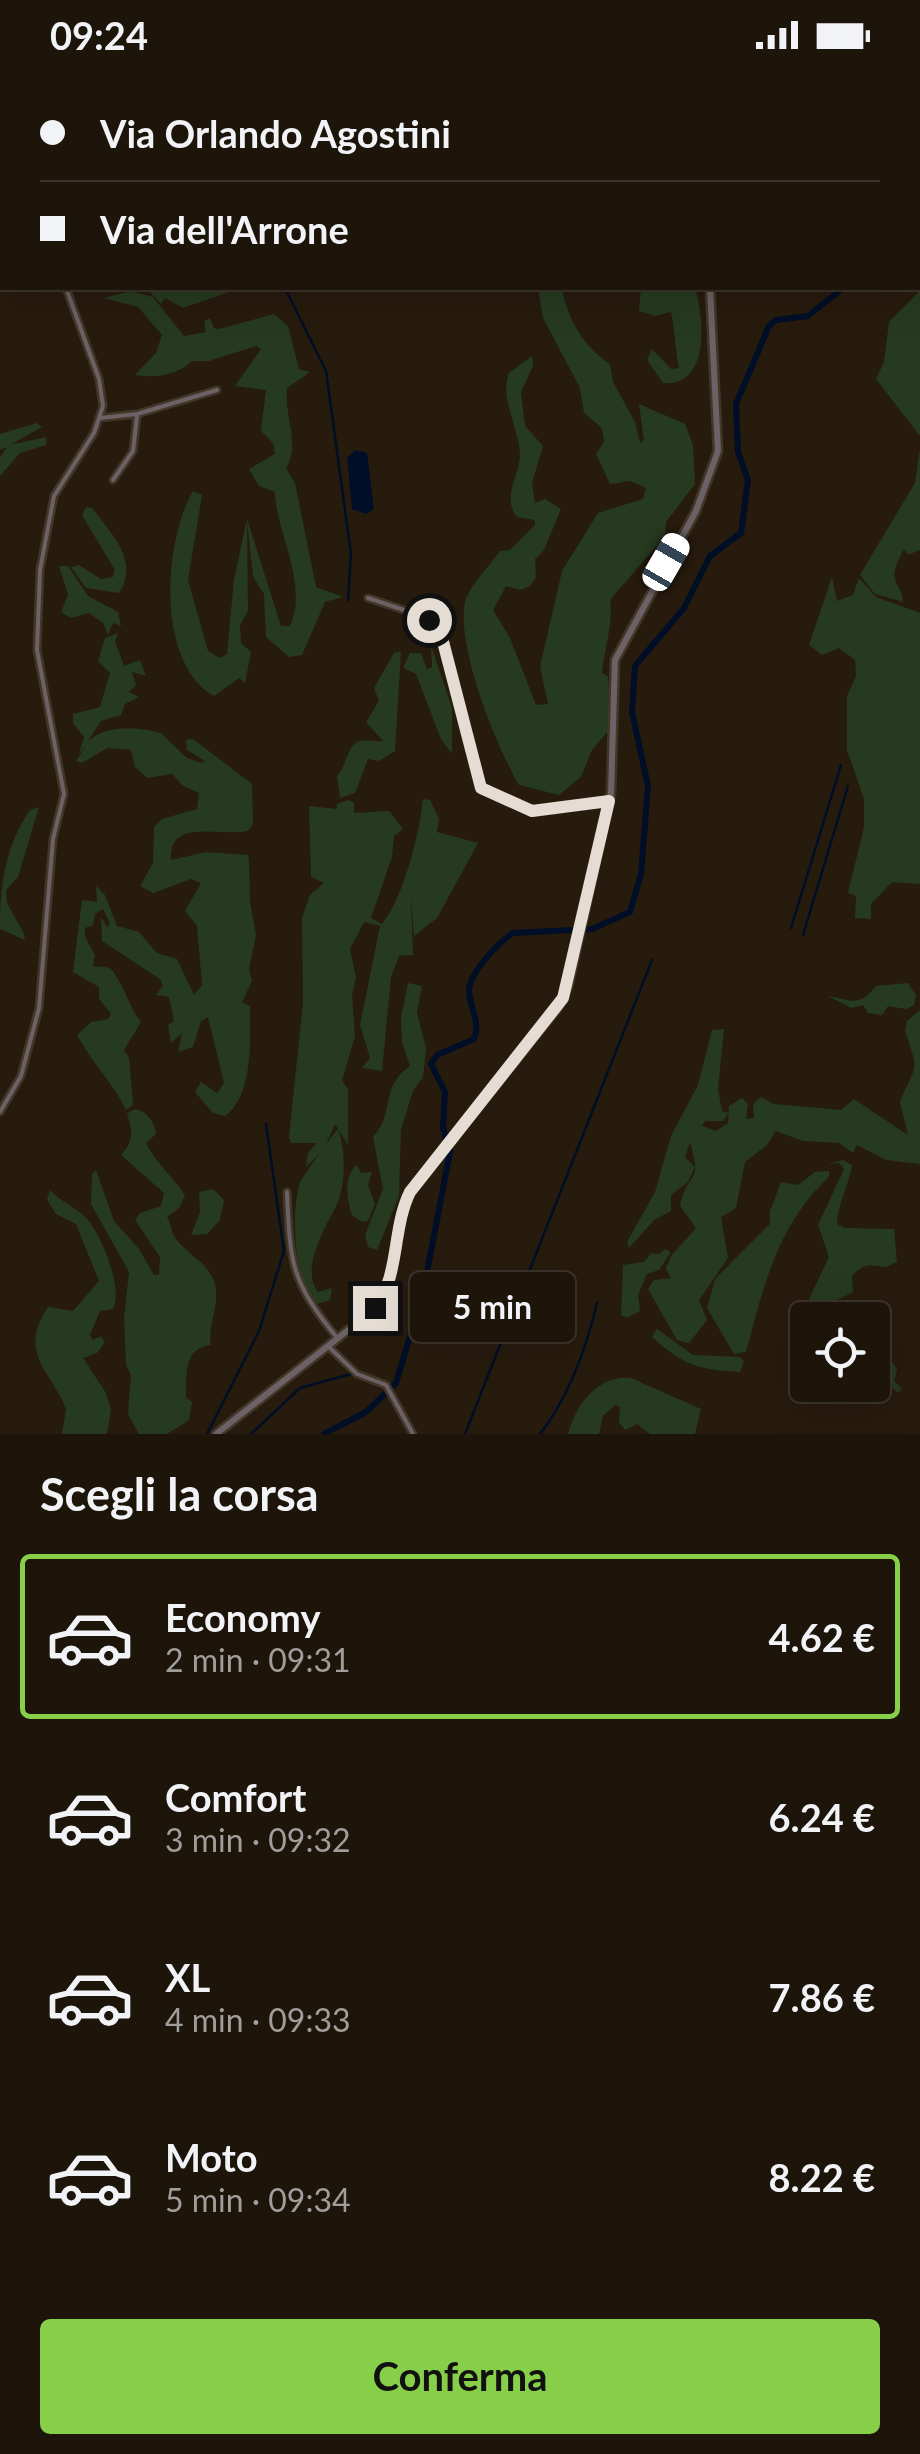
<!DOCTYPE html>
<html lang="it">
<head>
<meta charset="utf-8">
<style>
  :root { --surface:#1d140a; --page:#2a2118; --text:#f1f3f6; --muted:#a09e9c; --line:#3b332b; --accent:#88cf49 }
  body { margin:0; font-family:Lato,sans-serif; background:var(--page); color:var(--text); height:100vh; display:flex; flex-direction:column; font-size:38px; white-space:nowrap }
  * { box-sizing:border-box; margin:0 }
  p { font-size:32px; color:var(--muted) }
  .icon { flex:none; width:55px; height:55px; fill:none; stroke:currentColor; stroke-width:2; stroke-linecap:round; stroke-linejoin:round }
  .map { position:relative; height:1364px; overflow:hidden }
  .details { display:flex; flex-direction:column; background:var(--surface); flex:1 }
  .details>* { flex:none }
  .banner { position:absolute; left:0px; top:0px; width:920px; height:220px; box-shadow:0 10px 40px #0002,0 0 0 2px var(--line); display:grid; align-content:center; height:220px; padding:0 40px; background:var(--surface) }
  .controls { position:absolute; left:790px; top:1232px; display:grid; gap:20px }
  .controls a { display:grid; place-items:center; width:100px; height:100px; border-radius:10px; background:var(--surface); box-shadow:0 10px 40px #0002,0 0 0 2px var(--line); font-size:50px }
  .end { position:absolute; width:45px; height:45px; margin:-22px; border:12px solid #e5dcd3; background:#111; box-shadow:0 0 0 5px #111 }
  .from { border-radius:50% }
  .bubble { position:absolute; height:70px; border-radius:10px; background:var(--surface); box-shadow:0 10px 40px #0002,0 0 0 2px var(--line); font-size:32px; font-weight:700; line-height:70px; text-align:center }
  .car { position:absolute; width:30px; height:60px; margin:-30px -15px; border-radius:12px; box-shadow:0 0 8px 2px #0007; background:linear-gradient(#fff 24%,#345 0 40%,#fff 0 76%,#345 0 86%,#fff 0) }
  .banner b { display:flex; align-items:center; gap:35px; height:95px; font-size:38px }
  .banner b+b { border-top:2px solid var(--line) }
  .banner i { width:25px; height:25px; background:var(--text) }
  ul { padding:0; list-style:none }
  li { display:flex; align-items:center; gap:30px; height:165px; margin:0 20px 15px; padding:0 20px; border:5px solid transparent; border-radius:10px }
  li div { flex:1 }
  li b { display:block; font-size:38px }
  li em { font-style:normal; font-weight:700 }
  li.on { border-color:var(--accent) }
  li>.icon { width:90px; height:90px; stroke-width:1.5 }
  h2 { padding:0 40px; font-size:45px; line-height:120px }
  .button { display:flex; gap:20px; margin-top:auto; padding:20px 40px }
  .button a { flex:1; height:115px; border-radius:10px; background:var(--accent); color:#111; font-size:40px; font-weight:700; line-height:115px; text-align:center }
  .status { display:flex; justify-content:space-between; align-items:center; height:70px; padding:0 50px; background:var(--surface); direction:ltr }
  .status svg { height:28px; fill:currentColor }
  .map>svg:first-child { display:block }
  .green { fill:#263a20 }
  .water { fill:#010e27 }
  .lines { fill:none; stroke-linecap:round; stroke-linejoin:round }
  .stream { stroke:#010e27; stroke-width:2.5 }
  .river { stroke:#010e27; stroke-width:6 }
  .minor-casing { stroke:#423629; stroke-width:9 }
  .tertiary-casing { stroke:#423629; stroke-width:11 }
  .minor { stroke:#6c6164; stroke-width:4 }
  .tertiary { stroke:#6c6164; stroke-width:6 }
  .route { stroke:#e5dcd3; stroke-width:12 }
</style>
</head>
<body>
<div class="status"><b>09:24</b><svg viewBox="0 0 49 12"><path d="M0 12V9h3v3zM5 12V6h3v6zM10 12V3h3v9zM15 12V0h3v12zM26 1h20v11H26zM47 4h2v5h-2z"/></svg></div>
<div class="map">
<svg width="920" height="1364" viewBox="0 0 920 1364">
  <rect width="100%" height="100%" fill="#271b0d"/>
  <path class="green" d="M116 218H240L183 238 165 228 161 234 149 221Z
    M538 218H562C567 248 584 277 610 294L613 312 635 352 640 373 644 370 639 334 685 354 693 375 695 414 666 452 665 466 610 530C614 551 604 580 602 603L608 606 610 659 592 680 581 707 559 725 519 715C495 674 456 575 465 533 469 515 490 496 500 481L510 480 535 455V450L517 447C501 426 520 406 520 384 519 358 499 327 509 303L532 286 533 296 521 322 525 356 543 376 532 413 535 433 545 429 561 439 544 480 535 489 536 507 530 516 520 520 506 516 493 540 510 568 536 635 548 634 540 597 562 501 598 443 643 429 646 418 630 411 610 414 596 384 604 372 602 358 584 343 580 318 543 248Z
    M641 218H695C704 247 711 317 663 313L647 290 652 279 671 299 679 298C675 278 675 261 671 242L655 246 639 241Z
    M131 221 153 227 184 266 206 262 204 251 210 248 214 258 219 259 274 244 288 256 299 299 310 302 287 318C284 348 301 374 286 398L295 413 316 517 343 527 325 532 302 585 289 587 266 567 264 524 253 506 247 450 248 541 240 555 241 573 251 582 245 613 239 608 214 626C156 593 163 473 193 421L202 425 188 510 208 581 220 588 227 584 234 510 247 449 281 556H290C309 514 276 462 275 422L259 416 249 399 275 384 273 373 261 361 266 320 235 316 261 279 256 276 209 291H192C177 306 154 308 135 305L156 283 162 265 138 237 104 228Z
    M920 221V366L876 309 884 292 889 252Z
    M37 353 42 357 10 375 46 367V375L20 383 0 406V387L7 377 0 380V364Z
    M920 379V480L908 485 904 479C884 516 901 508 903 532L875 524 860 505 915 413Z
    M86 437 92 438C111 463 140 491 119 523L86 518 71 497 79 495 101 509 113 507 115 500 82 445Z
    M59 496H68L88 526 118 542 121 556 113 553 108 565 103 553 89 543 71 548 61 542 68 525Z
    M832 507 837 531 853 525 859 508 876 527 920 543V814L892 812 871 834V849L855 848 856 826 848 823 864 757V729L847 680V626L856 606 855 590 839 578 822 585 809 575Z
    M118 563 115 571 124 596 140 590 146 606 132 602 136 615 129 622 139 627 125 634 121 645 101 651 88 671C109 654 136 657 161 663L187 688 202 693 205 691 187 680 186 670 193 669 252 714 253 754 248 761C220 767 168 747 171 790L206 782 248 785 249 790 250 832 256 865 249 899 252 911 242 932 250 936C250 968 254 1025 225 1046L213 1043 195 1022 201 1012 217 1023 224 1013 208 947 201 951 193 977 178 982 182 963 171 973 168 955 174 951 169 927 156 925 163 916 160 909 102 871 101 847 107 857 110 854 103 839 95 844 93 855 85 858V867L95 885 93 896C98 897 103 896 109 898 119 903 131 941 141 952L124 980 129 988 133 1035 126 1040C112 1011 92 993 77 965L91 952 108 949 111 944 99 929V917L73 902 82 830 97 832 96 816 105 825 117 856 139 862 157 883 177 889 194 925 202 915 197 856 185 841 201 813 191 809 153 823 140 816 153 793 154 757 162 749 197 739 199 723 182 715 172 704 147 708 135 697 131 680 107 678 82 693 76 691 87 674 79 684 84 667 73 653V644L100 637 110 603 98 591 105 568Z
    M431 576 452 638V684L441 669 416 604 403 598 410 583H421L427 599 432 597Z
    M401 581 395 681 379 691 368 689 355 723 340 728 337 706C346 697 347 676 359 671 366 669 377 672 383 671L366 652 379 631 374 618 394 583Z
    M423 729 430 730 439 749 437 762 478 773 437 848 414 866 411 826 413 885 399 886 391 907 382 1001 362 998 370 988 360 955 380 856 364 852 350 879 356 907 352 925 355 966 342 1010 348 1020V1075L335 1054 324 1079 306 1097 308 1083 317 1073H291L289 1067 303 932 302 848 310 825 324 813 311 807 309 736 337 739V734L349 730 354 733V743L389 741 403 759 394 766 392 787 371 848 382 854C404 827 420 761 423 729Z
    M39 737 18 807 6 820 7 833 24 864 25 870 0 859C0 814 5 777 30 740Z
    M408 913 422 916 417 942 426 978 423 1007 413 1021 401 1059 399 1126 377 1180 368 1177 365 1165 383 1119 373 1067C397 1040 378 1019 410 996L402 972 401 948Z
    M908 913 916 925 914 935 906 939 888 936 882 945 868 943 863 935 851 938 828 926C853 930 858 938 876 916Z
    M920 940V1094L886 1090 857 1075 853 1083 839 1073 803 1071 776 1061 767 1075 745 1092 736 1138 721 1147 728 1188 699 1230 707 1250 689 1273 677 1270 648 1219 654 1210 671 1208 666 1199 671 1186 696 1158 680 1136C689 1097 703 1117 690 1072L685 1087 695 1097 688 1112 671 1125V1141L654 1150 629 1178 627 1172 655 1122 671 1066 698 1015 712 960 724 959 718 1019 722 1041 729 1043 723 1051H705L702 1056 716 1061 728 1053 729 1036 742 1028 748 1034 746 1049 754 1048 753 1034 761 1027 773 1034 841 1040 854 1029 908 1065 900 1032C916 992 920 1006 905 960L907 951Z
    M136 1039C148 1042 154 1052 156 1064L146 1073C152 1088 174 1108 185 1125L179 1138 167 1147C171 1153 171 1162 176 1169 189 1186 213 1195 216 1219 218 1238 207 1261 211 1275 182 1278 187 1308 186 1328L192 1332 189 1350 167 1364H139L128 1344 131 1305 126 1295 124 1248 129 1202 91 1134 92 1104 96 1100 114 1151 139 1179 154 1205H159L160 1187 135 1150 140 1143 161 1136 164 1123 121 1085C135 1070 132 1062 127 1043Z
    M338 1059C346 1081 346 1116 336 1136 325 1158 300 1199 318 1222L332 1218 330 1230 314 1235C294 1205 291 1148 299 1115 301 1108 333 1064 338 1059Z
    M843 1090 852 1095C849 1115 838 1132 837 1154L845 1158 894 1159 897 1192 886 1197C870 1195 865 1192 852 1206L853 1222 837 1230V1250H808L807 1294 797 1280 799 1250 829 1187 818 1155 844 1099 839 1093 827 1094Z
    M357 1095 361 1103 372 1102 368 1115 375 1134 368 1151 362 1152 352 1145C347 1130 343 1106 357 1095Z
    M829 1101V1107C778 1154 763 1217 746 1282L734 1284 707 1238 715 1209 770 1154V1141L781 1112 798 1115 815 1102Z
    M213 1119 224 1130 220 1150 207 1164 191 1165 200 1142 199 1122Z
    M50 1120C60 1131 71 1135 82 1144 100 1158 124 1219 113 1239L100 1241 90 1265 93 1270 101 1266 105 1272 97 1283 83 1288 106 1323 111 1340 107 1364H62L66 1339C51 1300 17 1283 48 1237L73 1241 99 1211 76 1154 56 1144 47 1130Z
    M665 1179 671 1182 659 1200 647 1204 638 1225 640 1241 627 1248 621 1245 623 1195 644 1192 651 1183 660 1184Z
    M657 1259 693 1285 739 1287 744 1291 740 1302C696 1299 685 1296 652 1267Z
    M873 1266 897 1299 894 1311 902 1319 898 1323 873 1300Z
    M631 1308 701 1339 695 1364H650L637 1354 625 1360 619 1352 620 1337 615 1335 603 1346 599 1364H568C576 1334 598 1305 631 1308Z"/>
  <path class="water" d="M355 380 367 383 374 439 366 444 352 439 347 388Z"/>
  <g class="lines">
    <path class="stream" d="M287 2 288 0
      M2 17 3 0
      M0 45 2 25
      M285 218 326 301 351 484 348 530
      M791 858 841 695
      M803 865 848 716
      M207 1364 259 1261 284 1181 266 1054
      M251 1364 300 1318 351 1304
      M465 1364 652 890
      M540 1364C569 1327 586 1279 597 1233"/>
    <path class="river" d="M918 150 920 147
      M324 1364 366 1342 396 1313 423 1223 450 1082 443 1058 445 1022 431 994 437 985 474 969C481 952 470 939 469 921 469 903 499 872 513 863L592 859 630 842 641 804 648 716 632 642 635 596 684 538 710 486 741 463 748 410 738 382 736 334 769 256 776 250 808 246 843 218"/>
    <g class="minor-casing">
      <path id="minor" d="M100 348 137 344 217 320
        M113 410 133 381 137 346
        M368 528 422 546 439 560 481 718 532 741 609 731
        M0 1042 21 1006 39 938 53 769 64 724 37 580 40 500 54 426 94 363 103 336 99 309 66 218
        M287 1122C290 1195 291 1211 338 1269
        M330 1278 357 1304 386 1315 413 1364"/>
    </g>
    <g class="tertiary-casing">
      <path id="tertiary" d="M120 0V2
        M499 0 502 2
        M836 0V2
        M374 2 377 0
        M674 2H686
        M918 35H920
        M216 1364 375 1239C399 1205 391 1159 410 1122L558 937 568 916 611 723 615 590 696 441 718 381 710 218"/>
    </g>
    <use href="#minor" class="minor"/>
    <use href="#tertiary" class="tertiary"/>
  </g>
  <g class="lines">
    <path class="route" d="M375 1238C400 1206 392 1158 410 1122L563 928 609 731 532 741 481 718 440 560 429 550"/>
  </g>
</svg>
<div class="controls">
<a><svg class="icon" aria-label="locate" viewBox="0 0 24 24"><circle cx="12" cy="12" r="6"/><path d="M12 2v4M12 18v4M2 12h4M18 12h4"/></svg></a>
</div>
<i class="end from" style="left:429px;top:550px"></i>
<i class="end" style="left:375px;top:1238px"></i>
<div class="bubble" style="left:410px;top:1202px;width:165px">5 min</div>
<i class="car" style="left:666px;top:492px;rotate:30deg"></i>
<div class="banner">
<b><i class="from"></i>Via Orlando Agostini</b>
<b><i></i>Via dell'Arrone</b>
</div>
</div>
<section class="details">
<h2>Scegli la corsa</h2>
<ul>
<li class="on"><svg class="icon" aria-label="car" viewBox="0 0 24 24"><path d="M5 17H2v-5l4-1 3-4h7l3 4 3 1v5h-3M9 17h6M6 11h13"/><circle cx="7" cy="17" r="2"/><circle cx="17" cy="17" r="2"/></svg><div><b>Economy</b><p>2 min · 09:31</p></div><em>4.62 €</em></li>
<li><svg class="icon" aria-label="car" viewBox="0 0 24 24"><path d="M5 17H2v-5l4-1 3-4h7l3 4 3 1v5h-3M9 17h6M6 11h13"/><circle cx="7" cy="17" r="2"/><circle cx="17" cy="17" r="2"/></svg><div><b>Comfort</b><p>3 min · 09:32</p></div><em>6.24 €</em></li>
<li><svg class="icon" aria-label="car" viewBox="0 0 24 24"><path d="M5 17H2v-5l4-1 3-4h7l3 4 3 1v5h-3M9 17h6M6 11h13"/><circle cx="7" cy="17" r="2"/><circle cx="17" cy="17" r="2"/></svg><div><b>XL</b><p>4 min · 09:33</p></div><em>7.86 €</em></li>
<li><svg class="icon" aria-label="car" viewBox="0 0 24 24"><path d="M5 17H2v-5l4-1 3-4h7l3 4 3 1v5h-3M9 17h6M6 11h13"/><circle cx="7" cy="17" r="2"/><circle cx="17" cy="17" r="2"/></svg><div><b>Moto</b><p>5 min · 09:34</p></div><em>8.22 €</em></li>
</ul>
<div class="button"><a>Conferma</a></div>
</section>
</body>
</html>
